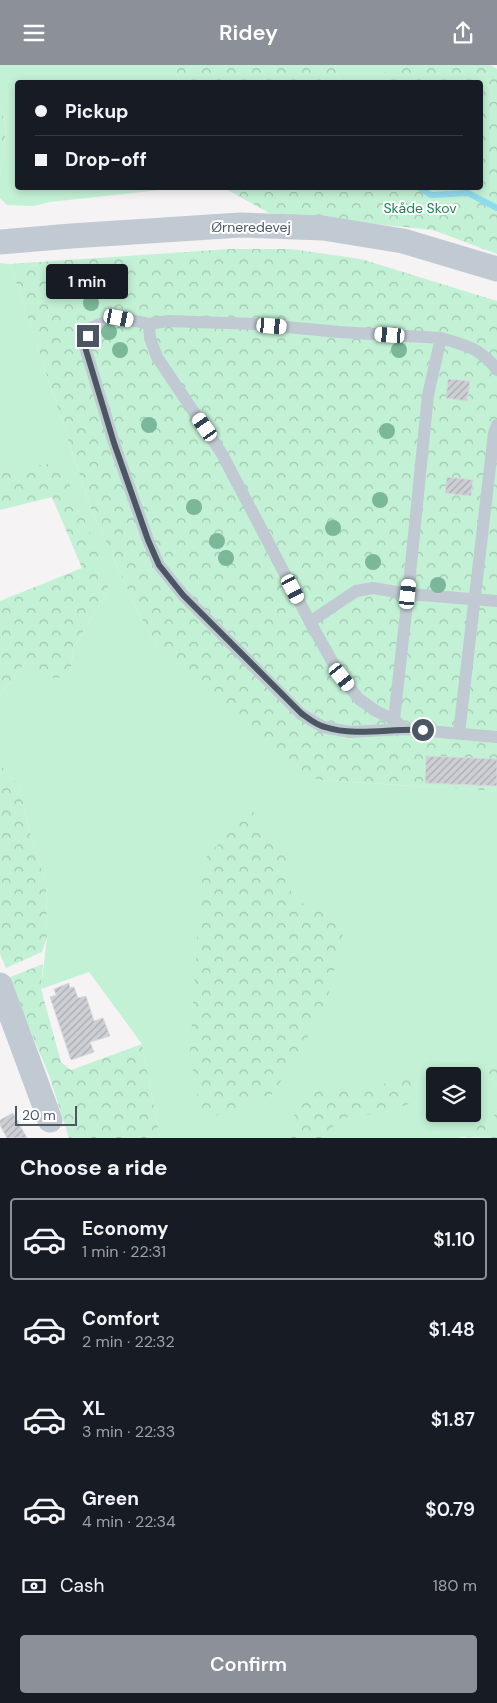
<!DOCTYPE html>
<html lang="en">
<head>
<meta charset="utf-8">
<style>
  :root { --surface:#171b24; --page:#20242c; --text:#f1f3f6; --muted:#9ea1a6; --line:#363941; --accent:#8c9099 }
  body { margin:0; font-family:"DM Sans",sans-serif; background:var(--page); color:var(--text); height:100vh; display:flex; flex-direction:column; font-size:19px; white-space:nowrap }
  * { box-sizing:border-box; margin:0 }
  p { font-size:16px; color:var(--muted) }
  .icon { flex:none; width:28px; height:28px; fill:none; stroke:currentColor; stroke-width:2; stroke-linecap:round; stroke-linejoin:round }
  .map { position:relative; height:1073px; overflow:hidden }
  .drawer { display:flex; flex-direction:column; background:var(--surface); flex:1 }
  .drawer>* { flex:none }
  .hud { position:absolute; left:15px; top:15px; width:468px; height:110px; border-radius:5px; box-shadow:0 2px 8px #0003; display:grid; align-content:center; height:110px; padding:0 20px; background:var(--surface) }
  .fabs { position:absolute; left:426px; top:1002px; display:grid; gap:10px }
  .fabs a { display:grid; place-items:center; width:55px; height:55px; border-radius:5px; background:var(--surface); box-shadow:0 2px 8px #0003; font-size:25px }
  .scale { position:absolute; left:15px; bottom:12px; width:62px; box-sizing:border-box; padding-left:5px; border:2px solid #4a5661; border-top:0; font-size:14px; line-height:18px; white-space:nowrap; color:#4a5661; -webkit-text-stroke:4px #fff; paint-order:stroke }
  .end { position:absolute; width:22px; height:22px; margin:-11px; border:6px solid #4a5661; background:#fff; box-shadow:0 0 0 2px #fff }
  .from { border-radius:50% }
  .bubble { position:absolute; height:35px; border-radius:5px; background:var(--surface); box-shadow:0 2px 8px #0003; font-size:16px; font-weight:600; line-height:35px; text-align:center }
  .car { position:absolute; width:15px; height:30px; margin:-15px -8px; border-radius:6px; box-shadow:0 0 4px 1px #0007; background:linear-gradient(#fff 24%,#345 0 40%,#fff 0 76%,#345 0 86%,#fff 0) }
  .hud b { display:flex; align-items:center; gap:18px; height:48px; font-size:19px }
  .hud b+b { border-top:1px solid var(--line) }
  .hud i { width:12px; height:12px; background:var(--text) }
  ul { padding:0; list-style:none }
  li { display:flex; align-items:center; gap:15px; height:82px; margin:0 10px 8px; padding:0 10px; border:2px solid transparent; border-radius:5px }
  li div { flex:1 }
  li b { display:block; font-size:19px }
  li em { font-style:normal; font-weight:600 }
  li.selected { border-color:var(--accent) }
  li>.icon { width:45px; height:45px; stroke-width:1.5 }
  h2 { padding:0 20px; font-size:22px; line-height:60px }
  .pay { display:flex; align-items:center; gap:12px; height:55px; padding:0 20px; font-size:19px }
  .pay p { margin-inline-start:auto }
  .cta { display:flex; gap:10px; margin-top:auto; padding:10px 20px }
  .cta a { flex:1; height:58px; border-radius:5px; background:var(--accent); color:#fff; font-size:20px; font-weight:600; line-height:58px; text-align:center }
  header { display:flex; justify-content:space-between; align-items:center; height:65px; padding:0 20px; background:var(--accent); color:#fff; font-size:22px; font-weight:600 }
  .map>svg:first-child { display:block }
  .green { fill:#c3f1d5; fill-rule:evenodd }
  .forest { fill:url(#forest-crowns) }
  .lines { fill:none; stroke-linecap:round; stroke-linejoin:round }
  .stream { stroke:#90daee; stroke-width:6 }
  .building { fill:url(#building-hatch); stroke:#d7d9de }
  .service { stroke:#c1cad2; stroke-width:12 }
  .minor { stroke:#c1cad2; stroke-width:25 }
  .tree { fill:#7bb799 }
  .route { stroke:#4a5661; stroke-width:6 }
  .labels { text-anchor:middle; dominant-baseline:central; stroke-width:4; stroke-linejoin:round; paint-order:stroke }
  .park-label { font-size:14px; fill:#17864f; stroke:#fff }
  .street-label { font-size:14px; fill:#4a5661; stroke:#fff }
</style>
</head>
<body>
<header><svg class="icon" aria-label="menu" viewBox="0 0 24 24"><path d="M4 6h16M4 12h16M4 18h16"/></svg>Ridey<svg class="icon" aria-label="share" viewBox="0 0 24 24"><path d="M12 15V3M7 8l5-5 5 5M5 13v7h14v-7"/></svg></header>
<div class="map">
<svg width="497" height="1073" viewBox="0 0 497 1073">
  <defs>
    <pattern id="forest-crowns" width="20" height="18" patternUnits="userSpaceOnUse" patternTransform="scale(1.25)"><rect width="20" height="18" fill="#c3f1d5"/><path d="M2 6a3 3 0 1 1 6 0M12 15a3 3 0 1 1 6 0" fill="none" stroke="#a0c6b0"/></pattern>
    <pattern id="building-hatch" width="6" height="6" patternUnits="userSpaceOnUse" patternTransform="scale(1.25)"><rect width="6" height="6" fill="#cdcfd5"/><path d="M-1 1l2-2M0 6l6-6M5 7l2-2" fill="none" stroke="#a8abb0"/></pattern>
  </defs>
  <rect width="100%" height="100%" fill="#f5f3f3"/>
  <path class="green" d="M0 0H177L176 10 182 17 18 18V122L178 123 50 137 33 141 7 140 0 133V109L6 64 0 40Z
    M334 0H390L380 18 358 17 340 14Z
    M0 198 10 199 91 444 139 549 159 585 319 715 497 726V994H493L492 1018 497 1020V1046L491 1055 459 1072 461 1073H160L142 979 89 907 41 924 47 872 46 818 31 772 19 720 0 700V630L27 595 71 602 74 581 109 525 63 404 0 405ZM435 1011H472V1049H435Z"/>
  <path class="forest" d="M177 0H334L340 14 358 17H182L176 10Z
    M390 0H490L497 4V189L433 165 269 148 224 123 480 122V18L378 17Z
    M0 40 6 64 0 109Z
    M229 184H291L361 194 497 236V726L319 715 299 706 193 618 159 585 139 549 91 444 10 199Z
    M56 398 63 404 96 482 109 525 74 581 71 602 66 611C46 617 39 608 27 595L0 630V536L82 503 52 432 0 445V405Z
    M0 700 19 720 31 772 46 818 47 872 42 887 6 903 0 889Z
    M251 744 287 790 292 836 338 847 343 869 325 943 289 1004 272 1029 202 1056 190 989 202 797Z
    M43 899 41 924 61 997 71 1005 142 979 160 1073H69L49 1010 8 913Z
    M493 994H497V1020L492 1018 486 1006Z
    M402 1014 413 1017 415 1037 381 1048 341 1053 328 1067 327 1073H289L291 1060 301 1032 328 1021 364 1024Z
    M497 1046V1073L459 1072 468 1049 491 1055Z"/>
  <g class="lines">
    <path class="stream" d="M418 122 431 130 468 128 497 143"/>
  </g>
  <path class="building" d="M448 314 470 316 467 336 446 333Z
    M447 412 473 415 471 431 445 428Z
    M426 691 497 694V721L425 718Z
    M69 918 70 923 74 922 78 933 86 931 94 956 103 953 110 971 90 977 94 987 71 995 50 932 56 930 54 924Z
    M13 1048 27 1073H7L0 1060V1055Z"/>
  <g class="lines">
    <path class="service" d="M149 259C122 253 117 251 91 263L85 282 114 378 148 475 159 500 183 530 301 649 323 662 350 667 405 664
      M441 273 339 267 255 259 168 256 149 259 150 273 157 292 222 389 310 557 341 612 359 634 376 646 394 655 405 664 497 672
      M310 557 356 526 373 523 408 529 497 536
      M394 655 408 529 428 330 441 273C465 280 481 283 497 305
      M459 668 494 368 497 360"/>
    <path class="minor" d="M0 177 71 171 241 160 323 163 403 176 497 204
      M0 920 50 1055"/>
  </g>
  <g class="tree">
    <circle cx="91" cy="238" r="8"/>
    <circle cx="109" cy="267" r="8"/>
    <circle cx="120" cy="285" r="8"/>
    <circle cx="399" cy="285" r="8"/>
    <circle cx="149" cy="360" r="8"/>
    <circle cx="387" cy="366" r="8"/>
    <circle cx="380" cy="435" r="8"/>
    <circle cx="194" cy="442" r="8"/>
    <circle cx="333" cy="463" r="8"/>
    <circle cx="217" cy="476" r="8"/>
    <circle cx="226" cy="493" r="8"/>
    <circle cx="373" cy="497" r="8"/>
    <circle cx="438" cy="520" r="8"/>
  </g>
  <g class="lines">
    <path class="route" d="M88 271 85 282 114 378 148 475 159 500 183 530 301 648C308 653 316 660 325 662 356 672 391 663 423 665"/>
  </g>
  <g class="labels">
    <g class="park-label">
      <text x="420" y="143">Skåde Skov</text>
    </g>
    <g class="street-label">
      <text x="251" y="162">Ørneredevej</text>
    </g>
  </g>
</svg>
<div class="fabs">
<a><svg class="icon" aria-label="layers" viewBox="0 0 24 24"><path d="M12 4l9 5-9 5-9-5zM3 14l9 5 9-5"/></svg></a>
</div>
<div class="scale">20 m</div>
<i class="end from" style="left:423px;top:665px"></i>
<i class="end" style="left:88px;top:271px"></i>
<div class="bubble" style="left:46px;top:199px;width:82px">1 min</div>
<i class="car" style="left:119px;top:253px;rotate:101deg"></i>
<i class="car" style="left:272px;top:261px;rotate:95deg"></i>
<i class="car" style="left:390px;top:270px;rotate:274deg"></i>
<i class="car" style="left:205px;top:362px;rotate:325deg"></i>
<i class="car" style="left:293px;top:524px;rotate:152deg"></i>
<i class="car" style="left:408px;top:529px;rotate:6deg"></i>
<i class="car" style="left:342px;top:612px;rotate:141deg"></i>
<div class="hud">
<b><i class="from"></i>Pickup</b>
<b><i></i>Drop-off</b>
</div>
</div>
<section class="drawer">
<h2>Choose a ride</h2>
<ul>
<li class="selected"><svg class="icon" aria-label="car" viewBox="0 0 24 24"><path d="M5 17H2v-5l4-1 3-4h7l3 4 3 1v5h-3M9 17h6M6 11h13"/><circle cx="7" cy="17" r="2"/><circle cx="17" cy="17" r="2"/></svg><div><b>Economy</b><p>1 min · 22:31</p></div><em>$1.10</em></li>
<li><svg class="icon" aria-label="car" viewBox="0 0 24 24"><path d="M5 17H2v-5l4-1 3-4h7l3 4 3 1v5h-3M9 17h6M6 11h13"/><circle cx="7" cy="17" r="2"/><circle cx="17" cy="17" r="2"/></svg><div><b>Comfort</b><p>2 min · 22:32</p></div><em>$1.48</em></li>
<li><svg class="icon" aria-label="car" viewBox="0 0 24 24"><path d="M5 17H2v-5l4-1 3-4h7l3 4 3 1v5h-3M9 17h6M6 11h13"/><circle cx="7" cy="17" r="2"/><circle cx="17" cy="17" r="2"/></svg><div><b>XL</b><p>3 min · 22:33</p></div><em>$1.87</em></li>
<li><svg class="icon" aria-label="car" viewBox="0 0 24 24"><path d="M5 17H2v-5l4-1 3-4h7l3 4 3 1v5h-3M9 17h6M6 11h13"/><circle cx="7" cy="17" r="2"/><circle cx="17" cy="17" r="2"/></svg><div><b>Green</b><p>4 min · 22:34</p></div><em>$0.79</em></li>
</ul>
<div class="pay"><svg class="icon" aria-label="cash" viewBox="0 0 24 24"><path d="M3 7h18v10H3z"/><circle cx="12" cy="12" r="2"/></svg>Cash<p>180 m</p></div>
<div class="cta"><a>Confirm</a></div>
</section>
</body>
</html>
